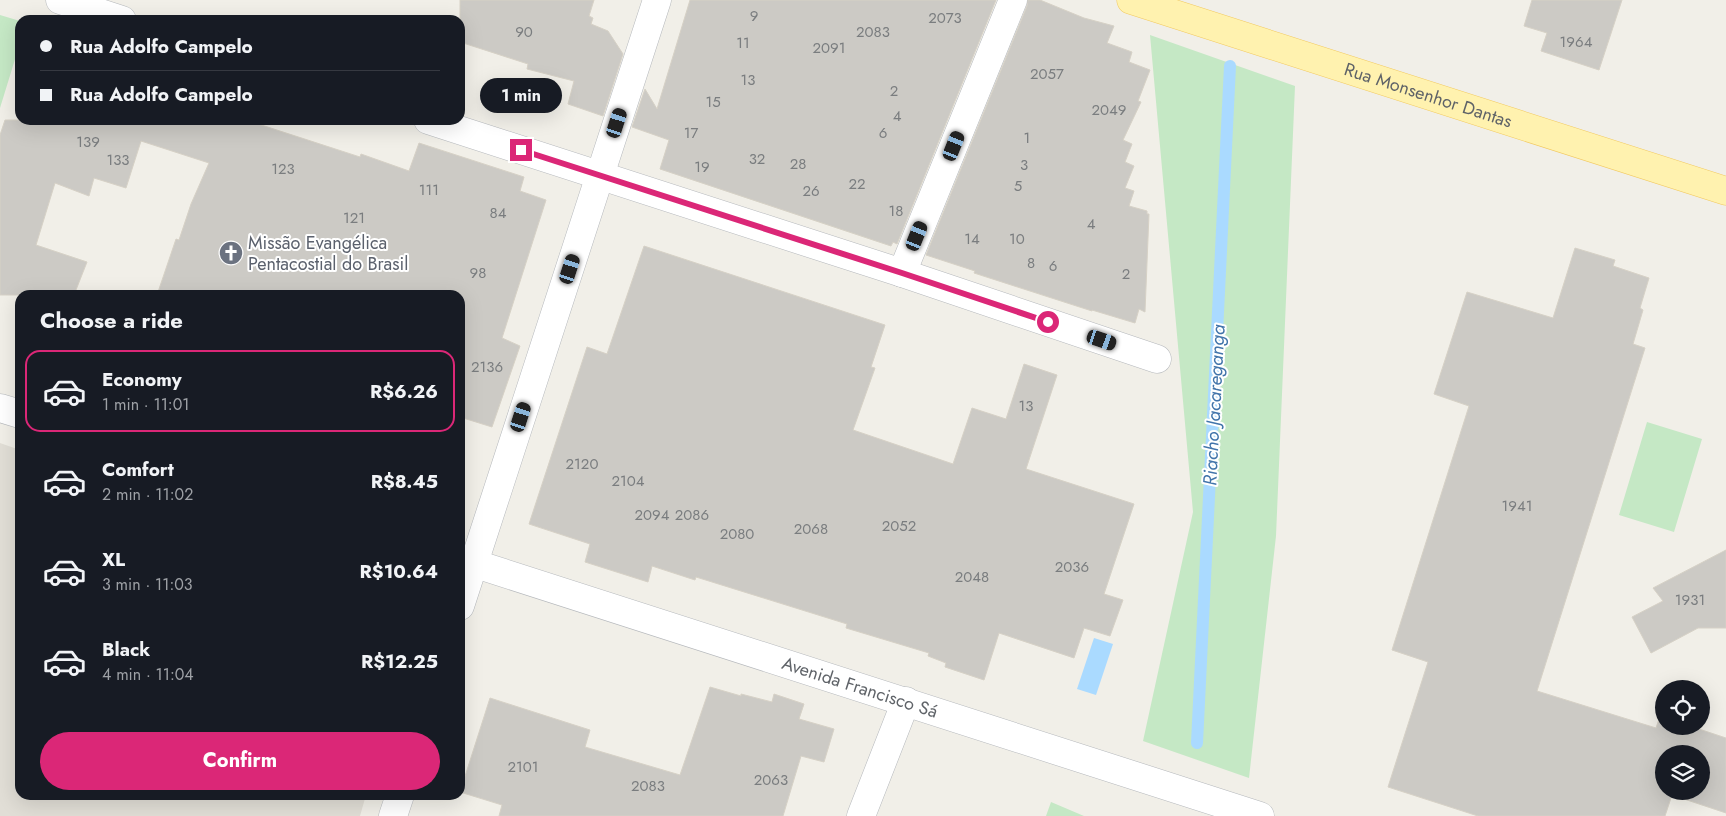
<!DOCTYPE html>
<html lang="en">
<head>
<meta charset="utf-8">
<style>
  :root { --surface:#171b24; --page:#242831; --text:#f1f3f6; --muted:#9ea1a6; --line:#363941; --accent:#db2777 }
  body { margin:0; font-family:Jost,sans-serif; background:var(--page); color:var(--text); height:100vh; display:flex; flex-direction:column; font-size:19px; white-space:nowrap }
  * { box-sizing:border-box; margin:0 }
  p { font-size:16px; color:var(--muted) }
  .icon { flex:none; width:28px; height:28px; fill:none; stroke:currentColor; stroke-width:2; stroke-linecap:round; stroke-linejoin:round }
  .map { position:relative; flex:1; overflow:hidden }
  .panel { position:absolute; left:15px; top:290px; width:450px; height:510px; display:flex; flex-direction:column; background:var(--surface); border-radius:15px; box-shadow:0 5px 20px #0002 }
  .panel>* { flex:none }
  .guide { position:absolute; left:15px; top:15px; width:450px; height:110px; border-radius:15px; box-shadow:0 5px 20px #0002; display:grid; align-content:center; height:110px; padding:0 25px; background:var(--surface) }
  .fabs { position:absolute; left:1655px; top:680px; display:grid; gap:10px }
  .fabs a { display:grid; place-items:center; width:55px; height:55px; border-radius:50%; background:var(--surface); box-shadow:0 5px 20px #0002; font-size:25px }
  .end { position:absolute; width:22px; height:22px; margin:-11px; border:6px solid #db2777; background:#fff; box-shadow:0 0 0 2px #fff }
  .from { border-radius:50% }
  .bubble { position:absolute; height:35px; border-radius:18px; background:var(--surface); box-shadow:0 5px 20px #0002; font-size:16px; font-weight:700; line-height:35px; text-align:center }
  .car { position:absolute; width:15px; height:30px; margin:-15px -8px; border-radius:6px; box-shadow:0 0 4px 1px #0007; background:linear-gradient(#222 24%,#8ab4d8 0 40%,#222 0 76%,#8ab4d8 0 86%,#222 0) }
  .guide b { display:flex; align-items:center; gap:18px; height:48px; font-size:19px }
  .guide b+b { border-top:1px solid var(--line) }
  .guide i { width:12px; height:12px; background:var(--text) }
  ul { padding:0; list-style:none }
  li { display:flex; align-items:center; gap:15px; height:82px; margin:0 10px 8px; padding:0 15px; border:2px solid transparent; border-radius:15px }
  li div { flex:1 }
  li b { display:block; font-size:19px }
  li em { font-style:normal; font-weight:700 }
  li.on { border-color:var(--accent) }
  li>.icon { width:45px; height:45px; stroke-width:1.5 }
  h2 { padding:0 25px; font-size:22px; line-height:60px }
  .action { display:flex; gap:10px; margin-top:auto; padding:10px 25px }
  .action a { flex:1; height:58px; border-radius:30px; background:var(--accent); color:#fff; font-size:20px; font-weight:700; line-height:58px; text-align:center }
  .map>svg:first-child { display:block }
  .education { fill:#e1ded6 }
  .green { fill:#c5e8c5 }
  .water { fill:#aadaff }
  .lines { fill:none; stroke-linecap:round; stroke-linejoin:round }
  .stream { stroke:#aadaff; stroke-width:12 }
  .building { fill:#cccac5; stroke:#d6d1c6; fill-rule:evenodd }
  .minor-casing { stroke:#b5b8bc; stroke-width:29 }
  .major-casing { stroke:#f2c960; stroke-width:29 }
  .minor { stroke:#fff; stroke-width:28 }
  .major { stroke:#fff2af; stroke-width:28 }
  .route { stroke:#db2777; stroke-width:6 }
  .labels { text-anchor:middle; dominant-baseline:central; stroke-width:4; stroke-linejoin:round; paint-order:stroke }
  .number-label { font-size:15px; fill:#7a7d7f }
  .street-label { font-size:18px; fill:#5f6368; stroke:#fff }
  .worship-label { font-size:18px; fill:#5b616d; stroke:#fff; text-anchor:start }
  .water-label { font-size:19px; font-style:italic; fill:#4174aa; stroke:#fff }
</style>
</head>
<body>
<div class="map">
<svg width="1726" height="816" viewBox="0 0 1726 816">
  <rect width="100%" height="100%" fill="#f1efe8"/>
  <path class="education" d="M0 443 20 450V795H366L360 816H0Z"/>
  <path class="green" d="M0 15 20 21V43L0 108Z
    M1150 35 1295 86 1276 536 1249 778 1143 741 1193 512Z
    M1647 422 1702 439 1674 532 1619 515Z
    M1051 802 1084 816H1046Z"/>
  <path class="water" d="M1094 638 1113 644 1096 695 1077 689Z"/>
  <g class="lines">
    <path class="stream" d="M1197 743 1230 66"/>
  </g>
  <path class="building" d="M460 0H594L589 16 593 18 591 24 608 31 623 54 603 116 568 104 574 81 527 69 528 64 460 42Z
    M690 0H996L897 244 893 242 891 246 660 169 669 140 632 127 645 89 657 109Z
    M1028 0H1040L1084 18 1114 26 1107 43 1132 52 1129 62 1150 70 1138 101 1141 102 1123 140 1132 144 1125 162 1134 166 1125 188 1134 191 1129 206 1147 211V214H1149L1145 312 1139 309 1135 323 1092 310V311L974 273 975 271 926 255 1027 6Z
    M1532 0H1622L1599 70 1541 51 1547 33 1524 26Z
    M5 120H246L360 157 361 154 409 171 419 143 524 177 520 191 546 200 502 338 520 346 492 427 460 417V295H157L176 239 179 240 191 204 209 163 141 141 126 188 94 178 89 196 55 183 36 245 87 262 74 295H0V135Z
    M644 246 885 325 871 367 875 368 853 430 953 464 972 408 1006 419 1024 364 1057 375 1026 469 1134 504 1104 594 1123 600 1110 636 1084 628 1074 658 999 633 984 680 945 667 946 663 928 656 929 653 846 628 847 624 696 577 695 580 652 566 648 582 585 562 590 544 529 524 587 347 607 354Z
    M1575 248 1615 260 1613 266 1649 278 1640 308 1643 310 1633 344 1645 348 1537 691 1656 728 1660 716 1664 718V726H1690L1726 738V813L1672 795 1665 816H1478L1388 787 1428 662 1392 650 1469 406 1434 394 1467 292 1553 318ZM1664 754H1701V791H1664Z
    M1726 550V628H1698L1651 653 1632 617 1663 601 1653 588Z
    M710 687 741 696V694L772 702 774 694 804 704 799 719 834 729 824 762 801 756 783 816H499L502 805 460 792 490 698 590 730 585 747 680 775Z"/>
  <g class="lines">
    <g class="minor-casing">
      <g id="minor">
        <path d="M60 0 122 20"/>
        <path d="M428 120 902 273 1157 359"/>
        <path d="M902 273 1013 0"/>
        <path d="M0 408 20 414"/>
        <path id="s1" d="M460 559 1260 816"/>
        <path d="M460 606 657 0"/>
        <path d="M393 816 400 795"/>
        <path d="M861 816 906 701"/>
      </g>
    </g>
    <g class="major-casing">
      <g id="major">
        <path id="s2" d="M1131 0 1726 191"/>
      </g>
    </g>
    <use href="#minor" class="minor"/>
    <use href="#major" class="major"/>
  </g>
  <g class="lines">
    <path class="route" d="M521 150 902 273 1048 322"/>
  </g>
  <defs>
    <g id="church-disc" transform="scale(1.25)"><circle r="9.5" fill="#6b7280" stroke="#fff"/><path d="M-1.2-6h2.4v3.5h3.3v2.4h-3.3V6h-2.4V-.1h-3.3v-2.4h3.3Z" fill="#fff"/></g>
  </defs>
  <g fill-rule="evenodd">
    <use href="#church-disc" x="231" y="253"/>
  </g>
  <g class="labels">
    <g class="number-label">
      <text x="754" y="16">9</text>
      <text x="945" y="18">2073</text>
      <text x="524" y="32">90</text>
      <text x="873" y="32">2083</text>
      <text x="1576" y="42">1964</text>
      <text x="743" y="43">11</text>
      <text x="829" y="48">2091</text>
      <text x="1047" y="74">2057</text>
      <text x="748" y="80">13</text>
      <text x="894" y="91">2</text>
      <text x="713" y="102">15</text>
      <text x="1109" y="110">2049</text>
      <text x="897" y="116">4</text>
      <text x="691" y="133">17</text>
      <text x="883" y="133">6</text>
      <text x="1027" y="138">1</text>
      <text x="88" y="142">139</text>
      <text x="757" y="159">32</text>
      <text x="118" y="160">133</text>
      <text x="798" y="164">28</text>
      <text x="1024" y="165">3</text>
      <text x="702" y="167">19</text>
      <text x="283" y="169">123</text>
      <text x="857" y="184">22</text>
      <text x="1018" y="186">5</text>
      <text x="429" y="190">111</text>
      <text x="811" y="191">26</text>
      <text x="896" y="211">18</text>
      <text x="498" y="213">84</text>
      <text x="354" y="218">121</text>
      <text x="1091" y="224">4</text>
      <text x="972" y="239">14</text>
      <text x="1017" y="239">10</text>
      <text x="1031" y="263">8</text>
      <text x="1053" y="266">6</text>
      <text x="478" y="273">98</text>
      <text x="1126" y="274">2</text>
      <text x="487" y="367">2136</text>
      <text x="1026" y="406">13</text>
      <text x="582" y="464">2120</text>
      <text x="628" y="481">2104</text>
      <text x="1517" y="506">1941</text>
      <text x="652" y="515">2094</text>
      <text x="692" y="515">2086</text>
      <text x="899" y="526">2052</text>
      <text x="811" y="529">2068</text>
      <text x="737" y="534">2080</text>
      <text x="1072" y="567">2036</text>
      <text x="972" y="577">2048</text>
      <text x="1690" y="600">1931</text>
      <text x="523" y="767">2101</text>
      <text x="771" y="780">2063</text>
      <text x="648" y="786">2083</text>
    </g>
    <g class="street-label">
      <text stroke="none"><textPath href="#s2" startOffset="312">Rua Monsenhor Dantas</textPath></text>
      <text stroke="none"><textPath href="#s1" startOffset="420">Avenida Francisco Sá</textPath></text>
    </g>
    <g class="worship-label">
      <text x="248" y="243">Missão Evangélica<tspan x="248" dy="21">Pentacostial do Brasil</tspan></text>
    </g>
    <g class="water-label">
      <text transform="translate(1214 405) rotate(-87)">Riacho Jacareganga</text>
    </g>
  </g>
</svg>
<div class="fabs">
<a><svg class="icon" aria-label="locate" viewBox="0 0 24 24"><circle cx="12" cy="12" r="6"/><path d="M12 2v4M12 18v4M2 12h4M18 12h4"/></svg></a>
<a><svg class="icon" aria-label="layers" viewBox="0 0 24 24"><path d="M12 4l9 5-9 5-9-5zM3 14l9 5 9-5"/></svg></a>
</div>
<i class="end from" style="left:1048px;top:322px"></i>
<i class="end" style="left:521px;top:150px"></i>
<div class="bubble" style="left:480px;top:78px;width:82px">1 min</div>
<i class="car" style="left:617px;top:123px;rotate:18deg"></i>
<i class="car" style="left:954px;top:146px;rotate:22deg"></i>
<i class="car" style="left:917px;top:236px;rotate:22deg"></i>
<i class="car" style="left:570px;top:269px;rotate:18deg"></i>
<i class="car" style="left:1102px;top:340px;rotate:109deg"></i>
<i class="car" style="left:521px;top:417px;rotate:18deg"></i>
<div class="guide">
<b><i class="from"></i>Rua Adolfo Campelo</b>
<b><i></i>Rua Adolfo Campelo</b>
</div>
<section class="panel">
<h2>Choose a ride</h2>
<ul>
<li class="on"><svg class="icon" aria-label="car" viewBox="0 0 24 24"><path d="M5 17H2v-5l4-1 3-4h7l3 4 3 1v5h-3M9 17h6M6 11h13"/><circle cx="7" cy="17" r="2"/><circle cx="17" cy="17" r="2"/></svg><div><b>Economy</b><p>1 min · 11:01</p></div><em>R$6.26</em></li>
<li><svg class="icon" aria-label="car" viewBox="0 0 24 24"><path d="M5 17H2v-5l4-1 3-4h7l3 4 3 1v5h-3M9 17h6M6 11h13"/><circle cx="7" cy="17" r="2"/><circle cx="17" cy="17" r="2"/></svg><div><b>Comfort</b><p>2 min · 11:02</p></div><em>R$8.45</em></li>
<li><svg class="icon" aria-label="car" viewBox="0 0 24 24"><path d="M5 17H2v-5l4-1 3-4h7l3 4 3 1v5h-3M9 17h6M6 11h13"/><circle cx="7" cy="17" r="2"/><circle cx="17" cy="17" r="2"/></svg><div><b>XL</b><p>3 min · 11:03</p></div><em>R$10.64</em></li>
<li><svg class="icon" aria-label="car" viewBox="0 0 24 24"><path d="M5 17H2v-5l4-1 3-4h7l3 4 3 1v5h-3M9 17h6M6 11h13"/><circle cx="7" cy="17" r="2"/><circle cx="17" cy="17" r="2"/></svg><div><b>Black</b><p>4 min · 11:04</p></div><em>R$12.25</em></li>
</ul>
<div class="action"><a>Confirm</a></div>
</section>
</div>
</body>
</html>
